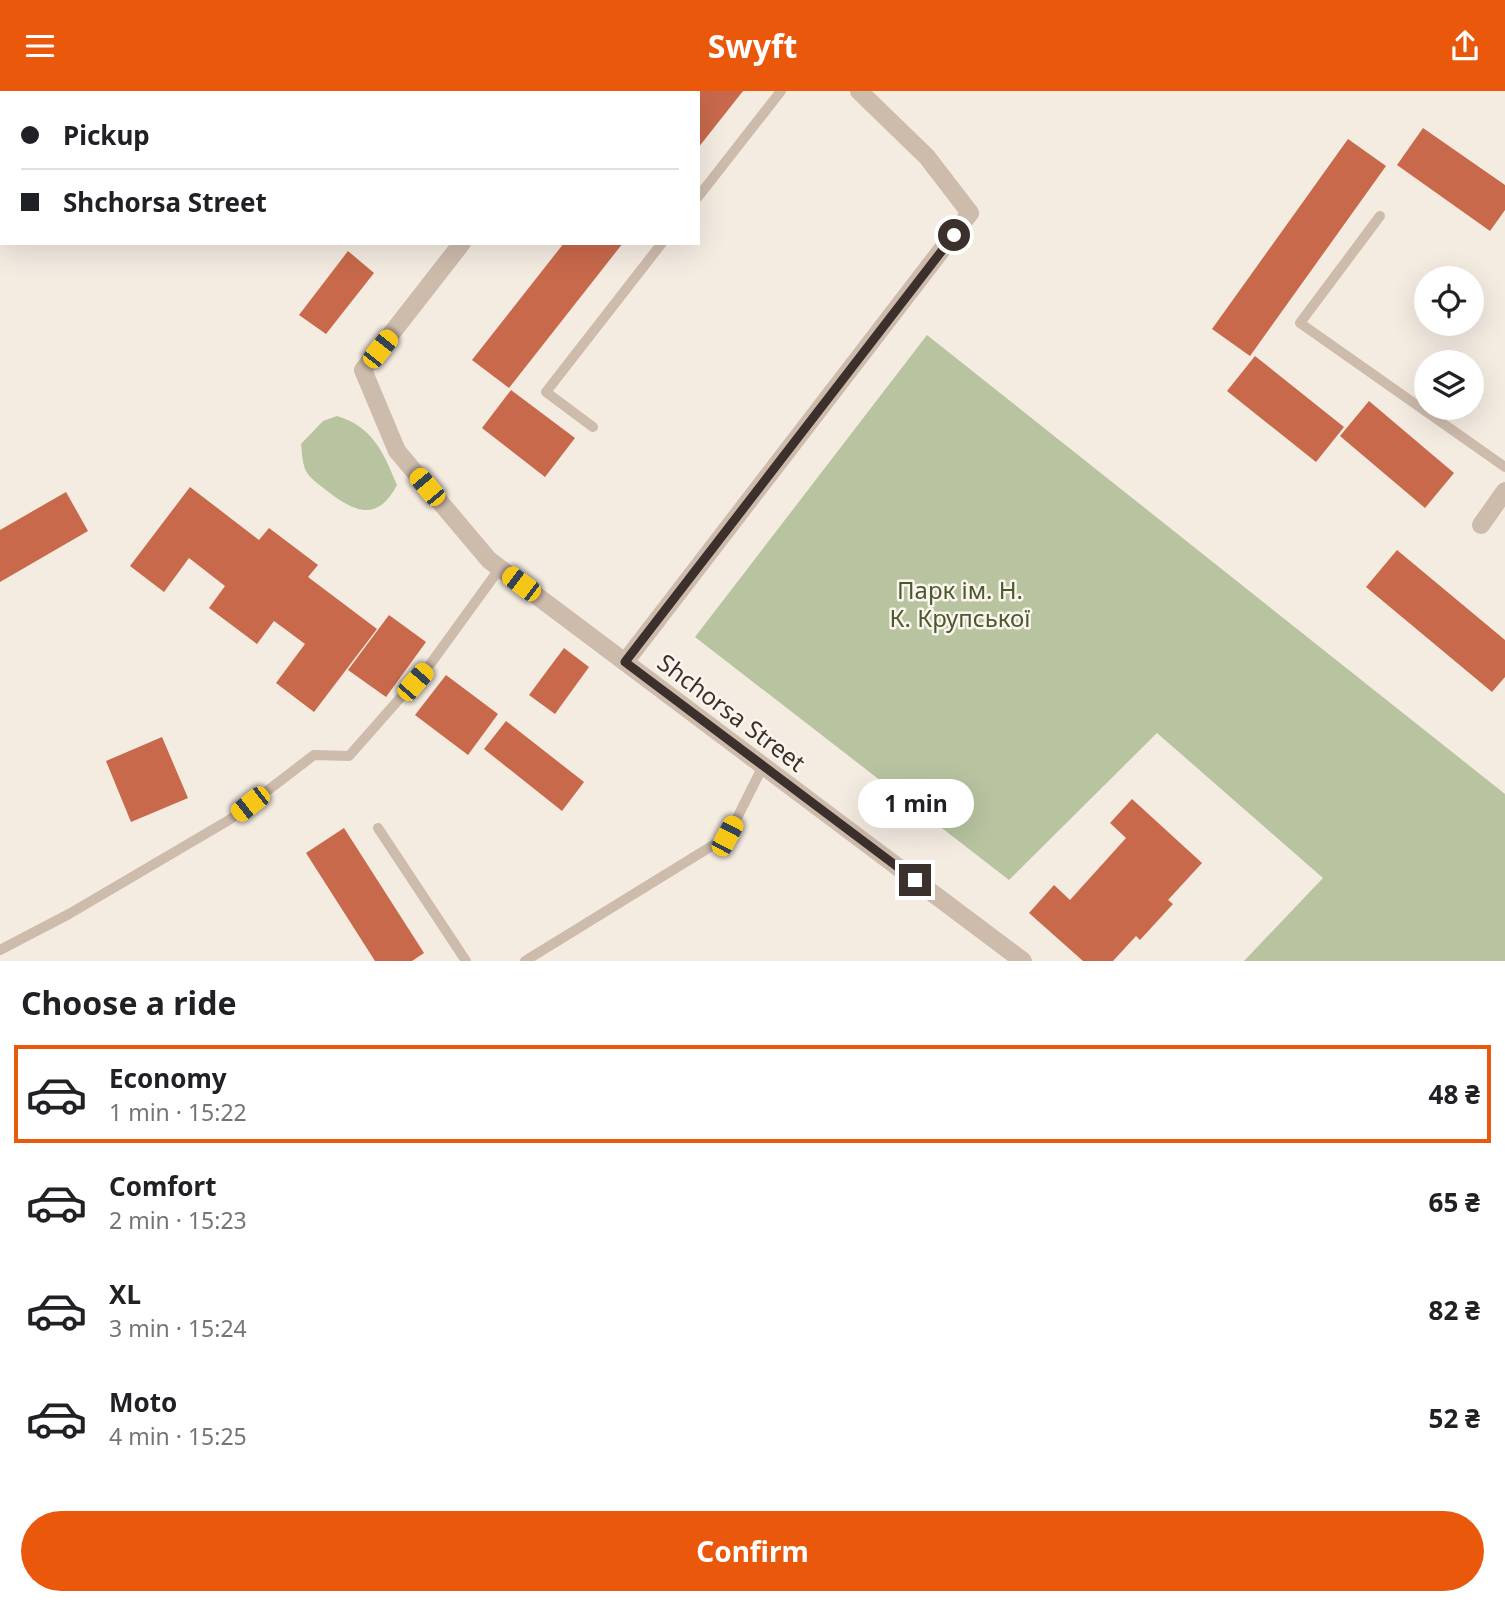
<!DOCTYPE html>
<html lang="en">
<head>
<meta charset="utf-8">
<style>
  :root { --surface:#fff; --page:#f6f6f6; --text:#202124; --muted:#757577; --line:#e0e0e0; --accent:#ea580c }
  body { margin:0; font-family:"Noto Sans",sans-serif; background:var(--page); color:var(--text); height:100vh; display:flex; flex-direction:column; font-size:26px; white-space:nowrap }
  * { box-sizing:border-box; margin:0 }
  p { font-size:23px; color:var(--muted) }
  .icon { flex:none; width:38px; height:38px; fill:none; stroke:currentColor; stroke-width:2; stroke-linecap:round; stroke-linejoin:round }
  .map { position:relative; height:870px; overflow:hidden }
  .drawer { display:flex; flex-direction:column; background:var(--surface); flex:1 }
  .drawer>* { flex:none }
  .top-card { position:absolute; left:0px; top:0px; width:700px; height:154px; box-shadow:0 7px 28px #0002; display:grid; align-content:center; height:154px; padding:0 21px; background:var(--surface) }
  .fabs { position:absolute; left:1414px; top:175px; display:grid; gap:14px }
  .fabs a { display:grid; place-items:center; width:70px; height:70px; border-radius:50%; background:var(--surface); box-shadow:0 7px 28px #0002; font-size:35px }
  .end { position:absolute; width:32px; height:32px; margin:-16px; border:9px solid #3b302b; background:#fff; box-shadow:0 0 0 4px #fff }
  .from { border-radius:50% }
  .bubble { position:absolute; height:49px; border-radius:24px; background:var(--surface); box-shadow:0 7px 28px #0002; font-size:23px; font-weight:700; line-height:49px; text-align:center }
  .car { position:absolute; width:21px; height:42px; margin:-21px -10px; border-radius:9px; box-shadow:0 0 5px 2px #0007; background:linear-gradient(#f5c518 24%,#345 0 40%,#f5c518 0 76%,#345 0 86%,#f5c518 0) }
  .top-card b { display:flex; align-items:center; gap:24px; height:66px; font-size:26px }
  .top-card b+b { border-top:2px solid var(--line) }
  .top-card i { width:18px; height:18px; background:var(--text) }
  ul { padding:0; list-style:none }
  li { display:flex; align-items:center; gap:21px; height:98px; margin:0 14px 10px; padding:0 7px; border:4px solid transparent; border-radius:0px }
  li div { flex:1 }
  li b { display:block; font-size:26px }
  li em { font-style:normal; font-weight:700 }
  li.current { border-color:var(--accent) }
  li>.icon { width:63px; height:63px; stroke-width:1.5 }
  h2 { padding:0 21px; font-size:32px; line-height:84px }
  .action { display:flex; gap:14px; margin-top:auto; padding:14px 21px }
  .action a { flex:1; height:80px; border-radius:42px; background:var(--accent); color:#fff; font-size:28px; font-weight:700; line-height:80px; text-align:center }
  header { display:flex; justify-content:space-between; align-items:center; height:91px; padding:0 21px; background:var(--accent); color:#fff; font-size:32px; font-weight:700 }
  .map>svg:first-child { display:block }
  .green { fill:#b8c4a0 }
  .building { fill:#c8694b }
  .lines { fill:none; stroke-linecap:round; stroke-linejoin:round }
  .lane { stroke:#cdbbac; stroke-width:10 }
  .street { stroke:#cdbbac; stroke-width:18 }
  .route { stroke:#3b302b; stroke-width:9 }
  .labels { text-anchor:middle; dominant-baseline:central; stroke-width:5; stroke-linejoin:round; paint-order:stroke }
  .park-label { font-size:24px; fill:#4a5a2e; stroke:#fbf5ee }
  .street-label { font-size:24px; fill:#3b302b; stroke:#fbf5ee }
</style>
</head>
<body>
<header><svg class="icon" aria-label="menu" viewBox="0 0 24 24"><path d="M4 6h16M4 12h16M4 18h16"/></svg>Swyft<svg class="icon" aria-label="share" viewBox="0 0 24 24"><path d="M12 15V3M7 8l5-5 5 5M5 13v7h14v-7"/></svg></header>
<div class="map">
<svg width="1505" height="870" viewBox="0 0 1505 870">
  <rect width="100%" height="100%" fill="#f4ebe1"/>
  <path class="green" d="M927 244 1505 703V870H1244L1323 787 1157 642 1009 789 695 546Z
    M337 325C373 336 383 361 397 394 377 432 354 421 326 399 320 394 309 387 306 380 302 371 302 362 301 353L323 330Z"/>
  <path class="building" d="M698 0H743L698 57Z
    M1423 37 1505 94V119L1490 140 1397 74Z
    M1348 48 1386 75 1250 265 1212 238Z
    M564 152H623L509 297 472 269Z
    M348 160 374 182 326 243 299 224Z
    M1255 265 1344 336 1316 371 1227 300Z
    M511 299 575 347 545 386 482 337Z
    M1369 310 1454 382 1425 417 1340 345Z
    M190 396 259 449 269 437 318 474 308 486 377 538 314 621 276 592 305 553 274 530 257 553 209 517 225 495 189 467 164 501 130 475Z
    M66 401 88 440 0 491V439Z
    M1397 459 1505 549V586L1492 601 1366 496Z
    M389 524 426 551 386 606 348 579Z
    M564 557 589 576 555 623 529 604Z
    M446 584 498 623 468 664 415 624Z
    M506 630 584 691 562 720 484 658Z
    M162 646 188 707 131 731 106 670Z
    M1132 708 1202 772 1168 809 1173 813 1140 849 1136 845 1113 870H1083L1029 822 1054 794 1070 809 1126 747 1110 732Z
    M344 737 424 862 412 870H375L306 762Z"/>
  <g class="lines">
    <path class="lane" d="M698 106 781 0
      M1380 125 1300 232 1505 376
      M593 336 546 301 662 152
      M378 737 466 870
      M0 859 69 823 229 729 314 664 349 665 431 572 500 477
      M525 870 728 745 763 675"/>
    <path class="street" d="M580 2 581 0
      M462 152 363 279 397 360 489 469 1023 870
      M1481 434 1505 400
      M625 571 970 122 927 66 859 0"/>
  </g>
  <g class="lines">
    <path class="route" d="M915 789 625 571 954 144"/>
  </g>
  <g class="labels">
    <g class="park-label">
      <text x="960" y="498">Парк ім. Н.<tspan x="960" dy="28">К. Крупської</tspan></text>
    </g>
    <g class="street-label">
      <text transform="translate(732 621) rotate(37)">Shchorsa Street</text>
    </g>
  </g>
</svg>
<div class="fabs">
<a><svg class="icon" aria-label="locate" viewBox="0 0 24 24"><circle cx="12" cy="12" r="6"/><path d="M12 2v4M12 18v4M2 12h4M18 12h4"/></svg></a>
<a><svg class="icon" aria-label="layers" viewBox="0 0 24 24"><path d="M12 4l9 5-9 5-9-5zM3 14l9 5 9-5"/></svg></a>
</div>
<i class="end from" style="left:954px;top:144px"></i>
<i class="end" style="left:915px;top:789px"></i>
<div class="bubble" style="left:858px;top:688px;width:116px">1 min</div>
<i class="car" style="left:380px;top:258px;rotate:38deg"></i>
<i class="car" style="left:427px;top:396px;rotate:320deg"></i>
<i class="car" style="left:521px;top:493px;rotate:307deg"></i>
<i class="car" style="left:415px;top:591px;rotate:41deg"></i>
<i class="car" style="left:250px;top:713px;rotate:232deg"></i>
<i class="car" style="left:727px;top:745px;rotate:28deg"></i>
<div class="top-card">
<b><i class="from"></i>Pickup</b>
<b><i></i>Shchorsa Street</b>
</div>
</div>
<section class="drawer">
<h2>Choose a ride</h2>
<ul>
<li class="current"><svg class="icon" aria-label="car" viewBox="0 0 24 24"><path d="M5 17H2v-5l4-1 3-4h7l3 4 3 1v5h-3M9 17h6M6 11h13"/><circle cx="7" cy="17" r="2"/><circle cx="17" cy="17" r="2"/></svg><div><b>Economy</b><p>1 min · 15:22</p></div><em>48 ₴</em></li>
<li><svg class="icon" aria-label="car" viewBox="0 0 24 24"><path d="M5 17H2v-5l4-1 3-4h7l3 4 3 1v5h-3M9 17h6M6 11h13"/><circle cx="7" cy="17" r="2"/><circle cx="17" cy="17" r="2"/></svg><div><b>Comfort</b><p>2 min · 15:23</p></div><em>65 ₴</em></li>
<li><svg class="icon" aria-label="car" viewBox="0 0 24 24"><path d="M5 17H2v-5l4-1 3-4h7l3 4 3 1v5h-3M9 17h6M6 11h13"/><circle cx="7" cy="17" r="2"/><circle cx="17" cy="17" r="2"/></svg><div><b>XL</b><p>3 min · 15:24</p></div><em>82 ₴</em></li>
<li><svg class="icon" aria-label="car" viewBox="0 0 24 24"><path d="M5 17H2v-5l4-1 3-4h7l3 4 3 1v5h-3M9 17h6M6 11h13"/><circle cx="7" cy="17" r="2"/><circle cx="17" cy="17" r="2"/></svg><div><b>Moto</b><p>4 min · 15:25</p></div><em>52 ₴</em></li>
</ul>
<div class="action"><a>Confirm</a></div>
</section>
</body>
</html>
